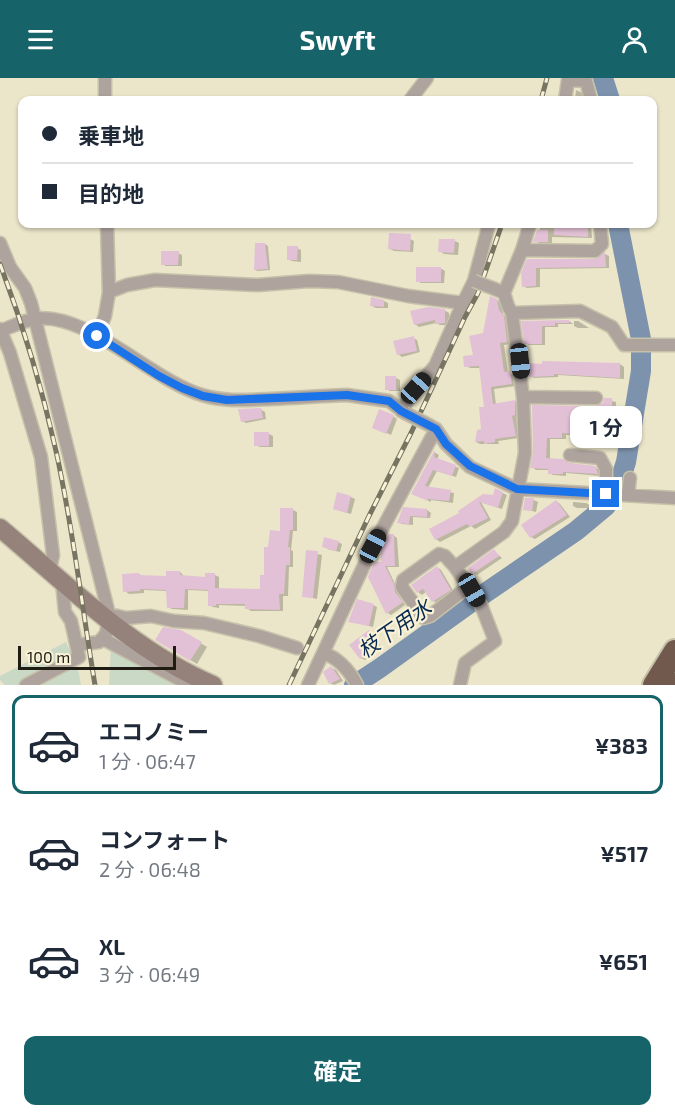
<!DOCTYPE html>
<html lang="ja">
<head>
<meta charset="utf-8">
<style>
  :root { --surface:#fff; --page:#f2f2f3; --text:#1f2937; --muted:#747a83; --line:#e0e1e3; --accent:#16646a }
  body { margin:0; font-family:"Exo 2","Noto Sans JP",sans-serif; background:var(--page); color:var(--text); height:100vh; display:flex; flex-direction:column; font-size:22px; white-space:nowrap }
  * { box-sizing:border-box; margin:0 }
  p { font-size:20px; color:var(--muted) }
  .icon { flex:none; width:33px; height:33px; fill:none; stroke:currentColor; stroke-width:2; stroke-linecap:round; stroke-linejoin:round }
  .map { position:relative; height:607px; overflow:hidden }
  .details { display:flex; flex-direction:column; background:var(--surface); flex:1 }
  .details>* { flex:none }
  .guide { position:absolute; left:18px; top:18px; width:639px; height:132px; border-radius:12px; box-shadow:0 2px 4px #0004; display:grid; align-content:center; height:132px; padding:0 24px; background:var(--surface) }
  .scale { position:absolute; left:18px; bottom:15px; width:158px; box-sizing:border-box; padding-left:6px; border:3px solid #1f1d13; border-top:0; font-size:16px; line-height:21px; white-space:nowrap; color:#1f1d13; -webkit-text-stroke:4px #f9f2d7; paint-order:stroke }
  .end { position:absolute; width:27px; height:27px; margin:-14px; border:8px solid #1a73e8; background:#fff; box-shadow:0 0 0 3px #fff }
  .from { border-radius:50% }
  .bubble { position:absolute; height:42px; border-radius:12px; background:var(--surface); box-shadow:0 2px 4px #0004; font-size:20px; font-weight:700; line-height:42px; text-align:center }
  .car { position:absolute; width:18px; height:36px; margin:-18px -9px; border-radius:8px; box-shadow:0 0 4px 2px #0007; background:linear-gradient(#222 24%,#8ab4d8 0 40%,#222 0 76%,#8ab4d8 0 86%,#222 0) }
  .guide b { display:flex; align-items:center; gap:21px; height:57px; font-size:22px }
  .guide b+b { border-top:2px solid var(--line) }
  .guide i { width:15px; height:15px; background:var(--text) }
  ul { padding:10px 0 0; list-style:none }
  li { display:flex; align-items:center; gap:18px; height:99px; margin:0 12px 9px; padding:0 12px; border:3px solid transparent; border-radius:12px }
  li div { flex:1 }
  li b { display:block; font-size:22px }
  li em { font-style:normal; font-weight:700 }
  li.selected { border-color:var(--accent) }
  li>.icon { width:54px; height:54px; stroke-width:1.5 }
  .primary-button { display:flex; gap:12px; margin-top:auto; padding:12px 24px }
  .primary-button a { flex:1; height:69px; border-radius:12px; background:var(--accent); color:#fff; font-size:24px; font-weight:700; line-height:69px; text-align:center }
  header { display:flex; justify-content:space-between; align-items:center; height:78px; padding:0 24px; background:var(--accent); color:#fff; font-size:27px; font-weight:700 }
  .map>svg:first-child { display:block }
  .green { fill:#cad9c6 }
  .shadow { fill:#0003 }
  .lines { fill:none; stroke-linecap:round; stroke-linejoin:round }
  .river { stroke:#7d93ad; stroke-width:20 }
  .building { fill:#e2c0d5 }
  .street-casing { stroke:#c6c1a9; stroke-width:15 }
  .secondary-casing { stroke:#c6c1a9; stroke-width:21 }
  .highway-casing { stroke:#c6c1a9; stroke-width:26 }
  .street { stroke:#afa39e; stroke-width:12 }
  .secondary { stroke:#95837b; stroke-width:18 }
  .highway { stroke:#71594e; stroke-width:22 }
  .rail-casing { stroke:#777462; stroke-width:5 }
  .rail { stroke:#f9f2d7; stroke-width:3; stroke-dasharray:9; stroke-linecap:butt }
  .street-bridge-casing { stroke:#c6c1a9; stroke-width:15; stroke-linecap:butt }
  .street-bridge { stroke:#afa39e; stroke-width:12 }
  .route { stroke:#1a73e8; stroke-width:8 }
  .labels { text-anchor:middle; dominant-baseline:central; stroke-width:4.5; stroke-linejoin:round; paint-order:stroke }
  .water-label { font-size:21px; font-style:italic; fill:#09294e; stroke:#f9f2d7 }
</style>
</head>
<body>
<header><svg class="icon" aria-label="menu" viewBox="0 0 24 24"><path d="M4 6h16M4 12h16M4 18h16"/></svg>Swyft<svg class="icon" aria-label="person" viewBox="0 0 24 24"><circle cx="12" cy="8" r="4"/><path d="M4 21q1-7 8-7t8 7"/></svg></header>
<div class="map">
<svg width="675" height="607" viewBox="0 0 675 607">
  <rect width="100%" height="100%" fill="#ebe5ca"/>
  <path class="green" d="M66 564 78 591 81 607H5L0 602V598Z
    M111 567 179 607H109Z"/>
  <path class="shadow" d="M576 12 583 15 585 22H575Z
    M540 146 574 148V146H591L592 160 552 159V166L539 165 535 163 540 152Z
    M410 161 414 163 413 174 394 173 390 171Z
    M455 163 459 165 458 177 444 176 440 173Z
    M265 166 268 168 270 192 258 193 255 192Z
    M297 170 301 172V184L292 183 288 181Z
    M178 175 182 177V188H166L162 186Z
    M605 176 609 178V190L540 191V209L527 210 523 208 528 183H596Z
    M440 190 445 193 444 205H421L417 203Z
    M497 222 501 225 503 236 508 241 511 266 504 267 508 295 514 297 516 308 494 311 496 327 515 323 519 326V339H516L519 360 498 363 499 366H480L476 364 483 352 486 330 481 290H470L466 288 475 278Z
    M384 223 388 225V230H376L372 228Z
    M444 232 449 235V247H440L436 245 419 249 415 246Z
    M569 243 573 246H558V249H545V267H529L526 265 523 246Z
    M574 243H578L589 250H578L574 248Z
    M413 260 417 262 420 274 402 279 398 276Z
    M620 286 624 289V301L558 297V299L534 300 530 298 543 287Z
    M396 300 400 302V313H390L386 311Z
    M605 321 616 324V358H606L602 355H578V357H566V361H550V382L594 389 599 392 601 398 566 395V398L553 397 549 395V392H536L532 389 535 375 533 329 596 330 604 326Z
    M260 331 265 334 266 341 246 345 242 343Z
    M393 338 397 341 391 357 378 351Z
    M269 356 273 358V369H260L256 367Z
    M434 374 439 377 437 382 459 390 456 399 437 393 428 410 454 415 453 425 431 422V424L416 417Z
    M496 412 507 417 502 431 481 424 491 442 475 451 471 448 440 464 436 461 461 435 483 417 495 419Z
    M351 419 355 421 351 436 334 431Z
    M534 422 538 424 536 434 524 431Z
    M556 423 560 426 570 439 535 461 531 459Z
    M573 424 586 425 590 427V430H577L573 428Z
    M404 431 427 432 431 435 430 440 413 439V447L402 446 398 444Z
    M281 432H293L297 434V453H293L291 472 293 473V489H289L288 518H283V533H251L247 530V528L219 527V530L213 529 209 527 210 513 188 512V532L172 531 168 529 167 513 144 512V515L129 516 125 513 139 496 143 499 167 500 180 494 183 497V499L206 501 215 497 219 499V511L262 513 270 471 281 454Z
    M393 457 397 460 399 489H387L397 510 399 517 405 527 391 537 388 535 369 499 383 486Z
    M338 464 342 466 340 474 327 471Z
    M494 473 502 480 477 497 473 495Z
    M308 474 322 477 317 521 304 518Z
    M437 489 441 492 454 514 437 525 433 523 427 513 422 517 418 514Z
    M373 527 377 529 373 549 350 543Z
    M181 553 207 569 197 586 157 562Z
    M369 554 383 570 365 582 361 580Z
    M332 590 336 592 343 603 334 607 330 605Z"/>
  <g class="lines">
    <path class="river" d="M603 0 610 22
      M354 607 380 590 469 526 576 453 606 428 620 402 626 384 641 293V261L618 146"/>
  </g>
  <path class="building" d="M554 146H588V159L554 157Z
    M537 152H548V164H533Z
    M389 155 411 156 410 173 388 171Z
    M439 161H455L454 175 438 174Z
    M255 165H265L268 191 254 192Z
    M287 168H298L297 182H287Z
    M161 173H179L178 187H161Z
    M605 174 606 189 536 190V208L522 209 521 195 527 181H595Z
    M416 189H441V204H416Z
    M490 218 497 221 499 232 504 238 507 264 500 265 504 294 510 293 512 306 491 309 493 326 515 322V337L512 338 516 358 495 361V364L484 366V363L475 364 477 352 481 351 479 329H484L479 288 464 289 463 278 473 277 469 258 483 255Z
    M371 219 384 222V229L370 228Z
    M428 229 445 231V245L435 246V242L414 247 410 233Z
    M569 242V245H555V248H542V266H524L521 243Z
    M414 258 417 273 397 277 393 263Z
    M542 283 620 285V300L554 296V298L529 299 527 285 542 286Z
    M385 298H396V312H385Z
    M604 320H612V357H600V354H575V356L562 355V360H547L546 380 563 381 569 385 595 388 598 396 563 394V396H548V391L530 390 533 375 532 327 596 328 603 325Z
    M261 330 263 340 241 344 238 331Z
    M379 331 394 337 386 356 372 350Z
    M254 354H269V368H254Z
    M434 373H435L434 379 456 387 452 398 433 392 425 408 451 412 449 423 428 421V423L411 416Z
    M495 410 503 414 498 430 479 424 488 440 470 449 467 446 435 462 429 451 459 435 458 433 483 416 493 417Z
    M337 414 351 418 347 435 333 431Z
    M525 420H534L532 433 523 432Z
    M556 422 567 437 530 460 521 447Z
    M403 429 427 431V439L410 438 409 446 397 445Z
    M280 430H293V452H290L288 469H290V487H286L284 516H279L280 532 245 531V526H216V528H208V512L185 511 184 530H167L166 512 140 511V513L123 514 122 496 139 495V497L166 498V493H180V497L205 499V495H215V510L260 511V497H264V469H268L270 452 280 453Z
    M389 456H394L395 488H385L394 506 395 514 403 524 386 536 368 499 374 484H381V471Z
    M324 459 339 463 336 473 322 469Z
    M494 471 499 478 472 496 468 490Z
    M306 472 318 473 313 520 302 519Z
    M437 488 451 512 432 524 423 511 417 515 411 507Z
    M357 521 374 526 369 548 348 544Z
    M163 549 181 552 202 564 190 583 155 562Z
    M369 552 380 567 360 581 349 567Z
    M331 588 340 601 329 606 323 594Z"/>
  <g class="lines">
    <g class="street-casing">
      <path id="street" d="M105 0V22
        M410 22 427 0
        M565 22 568 2 586 3 591 22
        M107 146 109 214
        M0 165 10 189 25 210 31 225 109 536 106 556 99 564 77 567
        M522 172 595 173 602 166 600 146
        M504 215 522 172 530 146
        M512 235 580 233 612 249 624 267H675
        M0 251 10 275 41 379 53 477 50 492
        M0 253C11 249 23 243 34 241 85 232 151 302 202 317 224 324 247 322 270 321 295 320 321 318 347 317L389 323 405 335
        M97 258 105 238 109 214 127 207 155 202 258 207 309 203 338 204 408 218 463 225 474 203 489 146
        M523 319 596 320
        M401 333 416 310 435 288 463 225
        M432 349 436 351 446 366 470 389 517 411 675 420
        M570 377 600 380 606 391V416
        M628 417 630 400
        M455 489 445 478 439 476 403 502 402 509 424 540 430 538 469 508
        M109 536 126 540 151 538 174 543 204 545 259 558 297 570
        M104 558 107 563 190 607
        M26 607 79 579 71 543 65 534 62 504
        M308 607 323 575
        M357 607C349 592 339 580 323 575L373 468 436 351
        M460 607 465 585 495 563 481 527 455 489 504 454 512 443 525 375 523 319 512 235 508 228 504 215 495 211"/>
    </g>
    <g class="secondary-casing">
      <path id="secondary" d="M0 450C67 506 131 572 213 607"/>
    </g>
    <g class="highway-casing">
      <path id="highway" d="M654 607 675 573
        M674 607 675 606"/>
    </g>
    <use href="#street" class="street"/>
    <use href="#secondary" class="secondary"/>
    <use href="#highway" class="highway"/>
    <g class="rail-casing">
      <path id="rail" d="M541 22 547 0
        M0 186C23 247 42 310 56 373 73 450 82 529 95 607
        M289 607 369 438 411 355 465 239 478 215 502 146"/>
    </g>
    <use href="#rail" class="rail"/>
    <g class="street-bridge-casing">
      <path id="street-bridge" d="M474 203 495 211
        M405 335 431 348"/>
    </g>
    <use href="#street-bridge" class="street-bridge"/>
  </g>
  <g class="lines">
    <path class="route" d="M97 258 159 298 182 310 203 318 227 322 347 317 389 323 401 333 436 351 446 366 470 388 517 411 606 416"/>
  </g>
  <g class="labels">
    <g class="water-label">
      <text transform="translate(394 550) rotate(-35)">枝下用水</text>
    </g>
  </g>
</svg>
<div class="scale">100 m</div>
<i class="end from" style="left:97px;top:258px"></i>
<i class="end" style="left:606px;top:416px"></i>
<div class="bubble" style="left:570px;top:328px;width:72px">1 分</div>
<i class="car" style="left:520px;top:283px;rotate:174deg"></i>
<i class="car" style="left:416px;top:310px;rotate:42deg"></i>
<i class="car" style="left:373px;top:468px;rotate:28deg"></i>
<i class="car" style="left:472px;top:512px;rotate:150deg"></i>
<div class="guide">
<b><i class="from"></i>乗車地</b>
<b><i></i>目的地</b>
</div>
</div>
<section class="details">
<ul>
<li class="selected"><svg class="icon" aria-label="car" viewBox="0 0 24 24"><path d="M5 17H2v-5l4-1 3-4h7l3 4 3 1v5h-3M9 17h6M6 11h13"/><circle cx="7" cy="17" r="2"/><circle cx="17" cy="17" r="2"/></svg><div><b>エコノミー</b><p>1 分 · 06:47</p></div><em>¥383</em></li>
<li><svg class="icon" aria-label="car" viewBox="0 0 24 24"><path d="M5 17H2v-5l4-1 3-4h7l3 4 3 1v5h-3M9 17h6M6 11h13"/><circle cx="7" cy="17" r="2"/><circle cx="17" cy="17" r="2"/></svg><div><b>コンフォート</b><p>2 分 · 06:48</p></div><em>¥517</em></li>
<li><svg class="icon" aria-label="car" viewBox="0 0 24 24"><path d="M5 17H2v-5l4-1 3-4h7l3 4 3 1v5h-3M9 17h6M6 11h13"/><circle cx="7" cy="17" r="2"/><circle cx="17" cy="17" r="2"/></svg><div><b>XL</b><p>3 分 · 06:49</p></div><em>¥651</em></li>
</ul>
<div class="primary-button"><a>確定</a></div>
</section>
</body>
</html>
